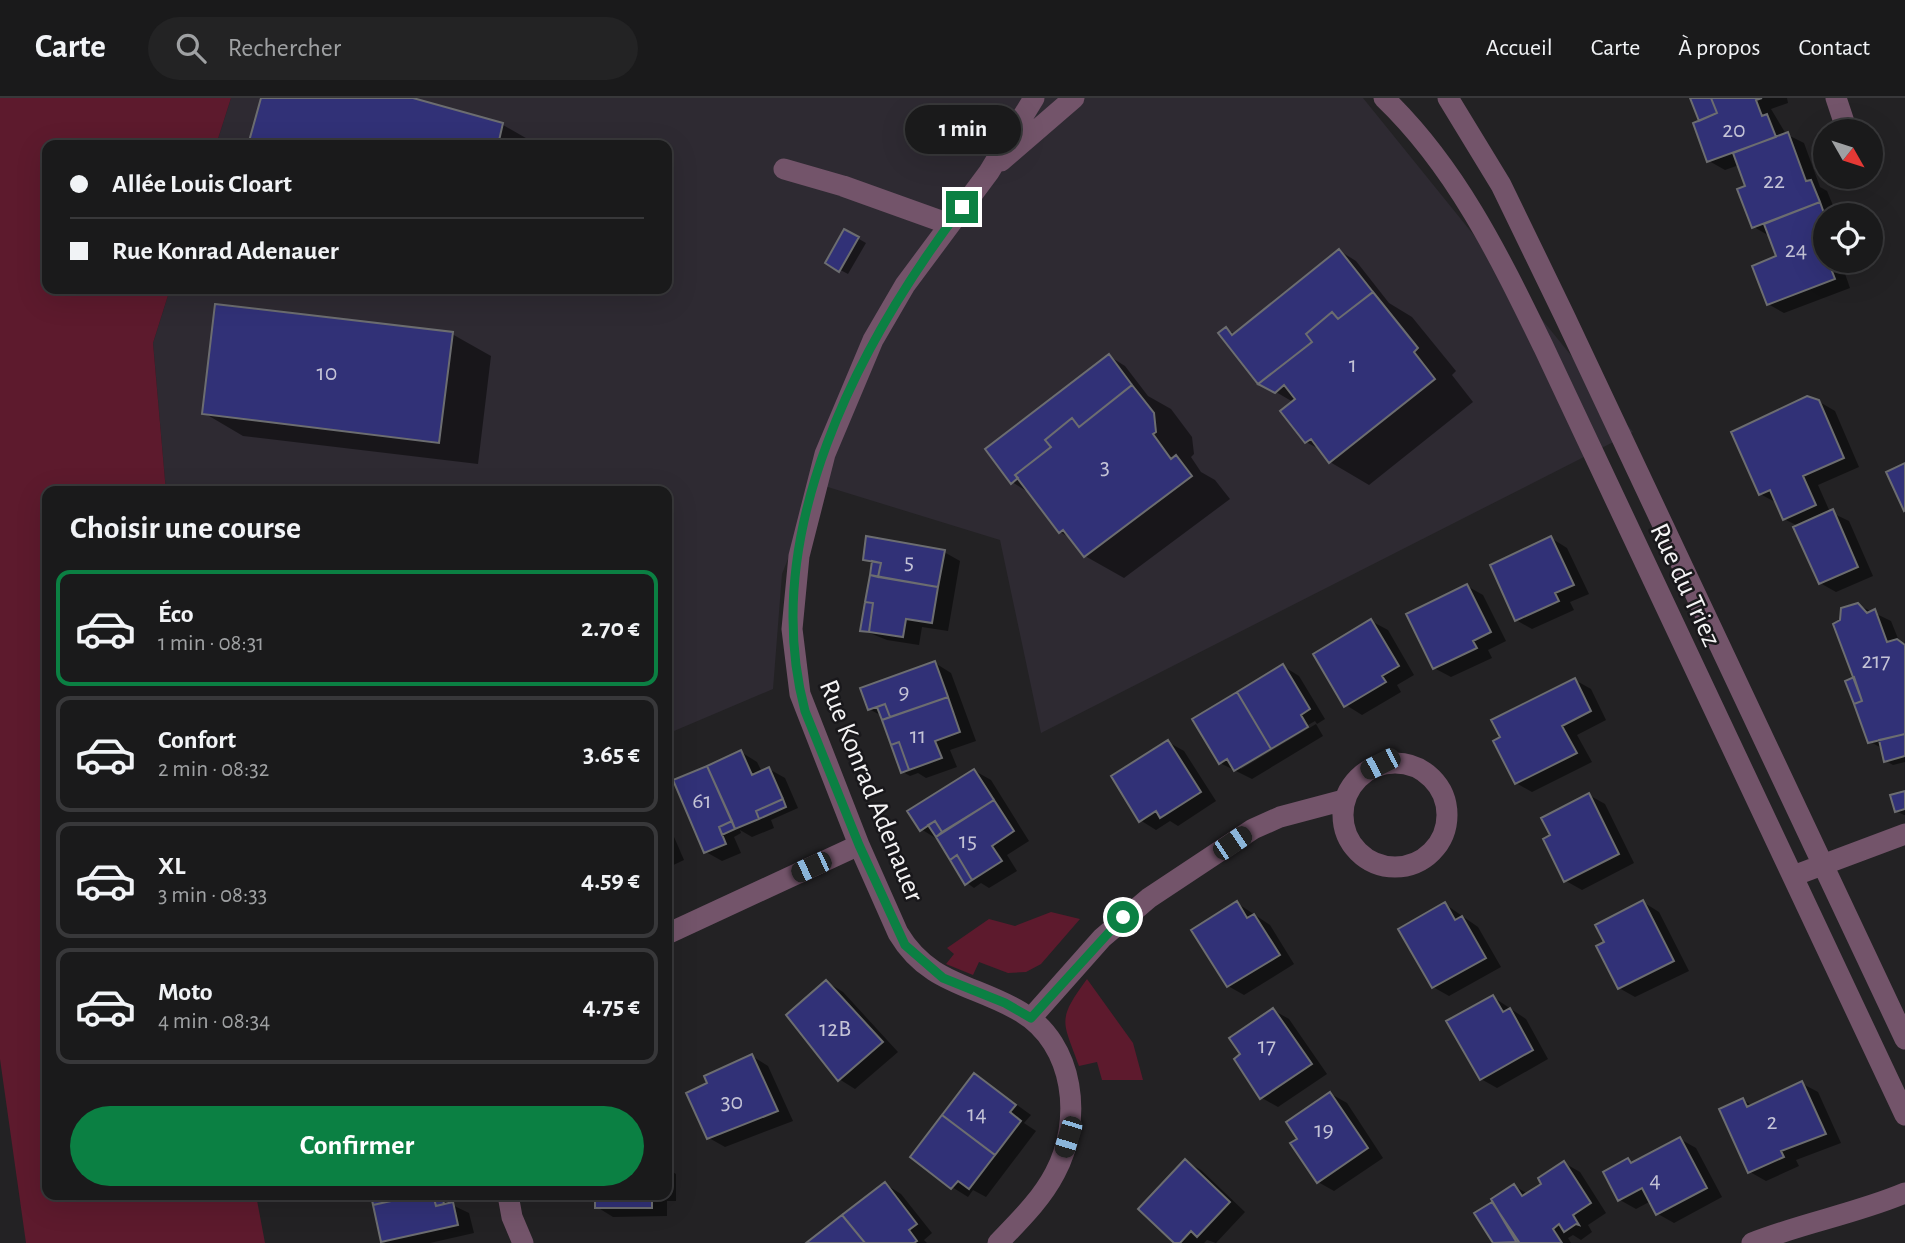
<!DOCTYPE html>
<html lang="fr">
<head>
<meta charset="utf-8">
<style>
  :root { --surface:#1a1a1b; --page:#232324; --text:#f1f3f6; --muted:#9fa1a3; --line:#38383a; --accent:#0b8043 }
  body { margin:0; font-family:"Alegreya Sans",sans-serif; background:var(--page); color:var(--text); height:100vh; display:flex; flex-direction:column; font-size:26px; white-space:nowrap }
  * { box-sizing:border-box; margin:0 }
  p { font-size:23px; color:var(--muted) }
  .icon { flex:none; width:38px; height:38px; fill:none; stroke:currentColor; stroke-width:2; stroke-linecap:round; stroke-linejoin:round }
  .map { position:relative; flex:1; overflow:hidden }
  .sheet { position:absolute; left:42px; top:388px; width:630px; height:714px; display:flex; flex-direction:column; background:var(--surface); border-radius:14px; box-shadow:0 7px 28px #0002,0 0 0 2px var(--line) }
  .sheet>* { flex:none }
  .top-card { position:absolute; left:42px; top:42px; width:630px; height:154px; border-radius:14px; box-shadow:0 7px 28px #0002,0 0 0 2px var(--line); display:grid; align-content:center; height:154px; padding:0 28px; background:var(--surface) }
  .needle { width:46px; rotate:129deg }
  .buttons { position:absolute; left:1813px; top:21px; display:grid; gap:14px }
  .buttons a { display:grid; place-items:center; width:70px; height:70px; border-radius:50%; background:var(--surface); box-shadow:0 7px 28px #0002,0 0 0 2px var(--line); font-size:35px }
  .end { position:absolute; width:32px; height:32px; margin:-16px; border:9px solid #0b8043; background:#fff; box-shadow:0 0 0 4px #fff }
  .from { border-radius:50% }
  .bubble { position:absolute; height:49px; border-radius:24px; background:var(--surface); box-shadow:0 7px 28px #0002,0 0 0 2px var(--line); font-size:23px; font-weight:700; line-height:49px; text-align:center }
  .car { position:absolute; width:21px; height:42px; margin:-21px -10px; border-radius:9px; box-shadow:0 0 5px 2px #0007; background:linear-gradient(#222 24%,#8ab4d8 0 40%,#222 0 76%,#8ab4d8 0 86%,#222 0) }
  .top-card b { display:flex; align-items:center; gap:24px; height:66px; font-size:26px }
  .top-card b+b { border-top:2px solid var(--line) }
  .top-card i { width:18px; height:18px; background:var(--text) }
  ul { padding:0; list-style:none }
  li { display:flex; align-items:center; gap:21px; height:116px; margin:0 14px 10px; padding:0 14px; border:4px solid var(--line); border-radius:14px }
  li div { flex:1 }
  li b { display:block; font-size:26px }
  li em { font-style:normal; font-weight:700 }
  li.on { border-color:var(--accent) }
  li>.icon { width:63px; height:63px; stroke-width:1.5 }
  h2 { padding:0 28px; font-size:32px; line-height:84px }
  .button { display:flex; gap:14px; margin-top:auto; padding:14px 28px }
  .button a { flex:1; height:80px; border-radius:42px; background:var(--accent); color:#fff; font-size:28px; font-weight:700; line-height:80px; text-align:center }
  header { display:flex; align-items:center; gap:42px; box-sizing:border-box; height:98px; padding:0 35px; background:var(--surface); border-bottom:2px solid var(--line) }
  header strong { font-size:33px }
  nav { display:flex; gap:38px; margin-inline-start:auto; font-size:24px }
  .search { width:490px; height:63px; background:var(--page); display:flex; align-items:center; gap:18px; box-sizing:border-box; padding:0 24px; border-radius:38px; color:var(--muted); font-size:26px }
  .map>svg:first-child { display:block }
  .built { fill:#2e2a32 }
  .green { fill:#5d1a2d }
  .shadow { fill:#0007 }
  .building { fill:#313177; stroke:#6c6d70; stroke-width:2 }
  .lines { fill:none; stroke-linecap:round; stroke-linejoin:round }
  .minor { stroke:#73546a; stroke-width:21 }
  .route { stroke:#0b8043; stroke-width:9 }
  .labels { text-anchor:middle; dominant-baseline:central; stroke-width:5; stroke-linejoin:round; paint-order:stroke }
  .number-label { font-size:24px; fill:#c4c3d6 }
  .street-label { font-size:28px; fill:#f5f4f5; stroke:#19181b }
</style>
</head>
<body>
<header>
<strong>Carte</strong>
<div class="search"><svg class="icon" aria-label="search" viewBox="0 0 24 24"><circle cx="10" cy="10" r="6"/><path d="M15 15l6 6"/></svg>Rechercher</div>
<nav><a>Accueil</a><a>Carte</a><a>À propos</a><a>Contact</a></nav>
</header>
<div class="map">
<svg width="1905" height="1145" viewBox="0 0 1905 1145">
  <rect width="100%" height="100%" fill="#232224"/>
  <path class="built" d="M231 0H1363L1633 334 1041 635 1000 442 818 386 782 476 773 591 667 636V394H166L153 245 170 191H667V47H216Z"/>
  <path class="green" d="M0 0H231L216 47H47V191H170L153 245 166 394H47V1097H256L265 1145H26L0 961Z
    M1051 814 1080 821 1041 866 1026 874 1008 875 979 864 973 877 946 866 954 856 947 850 989 821 1015 828Z
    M1087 881 1133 945 1143 982H1102L1097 964 1079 968C1063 923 1056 923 1087 881Z"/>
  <path class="shadow" d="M263 0H406L503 27 538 47H250Z
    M1693 0H1787L1788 5 1771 11 1786 36 1804 45 1820 89 1827 93 1837 117H1825V163H1834L1843 170 1850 190 1784 215 1768 206 1778 159 1771 139 1754 129 1747 89 1739 67 1725 72 1709 63Z
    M845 133 866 145 848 176 827 165Z
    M1340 153 1356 163 1389 205 1412 219 1456 273 1452 277 1473 304 1369 387 1330 364 1321 352 1306 344 1293 304 1259 284 1226 231 1235 236Z
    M452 236 491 258 478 366 243 338 204 315Z
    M1109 258 1125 268 1148 298 1171 311 1192 339 1194 356 1191 359 1201 374 1215 382 1230 401 1124 480 1085 458 1072 441 1060 434 1028 394 1012 384Z
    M1818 303 1835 313 1859 369 1818 387 1830 414 1849 423 1873 478 1836 494 1820 485 1798 428 1784 421 1777 405 1760 396Z
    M1551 440 1567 450 1589 496 1570 504 1574 512 1532 531 1516 522Z
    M944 454 960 463 948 533 922 529 919 547 887 542 862 532 873 466 864 461Z
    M1467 488 1483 497 1506 543 1488 552 1492 560 1451 579 1434 570Z
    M1858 507 1891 523 1899 543 1905 546V664L1893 667 1886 663 1883 651 1869 643 1856 580Z
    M1371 523 1388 532 1414 577 1397 587 1401 594 1362 617 1346 607Z
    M935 565 951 575 976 643 950 652 957 669 926 680 918 675 910 678 903 674 882 618 869 611Z
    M1283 568 1299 578 1325 621 1317 626 1315 623 1238 668 1241 671 1316 626 1323 638 1252 681 1220 665Z
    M1575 582 1591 591 1606 622 1577 637 1592 664 1532 694 1516 685Z
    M1168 644 1184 653 1216 703 1178 728 1170 723 1156 732 1140 722Z
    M741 654 757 664 762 674 769 671 785 680 798 710 771 722 774 730 752 739 740 732 741 735 734 739 741 755 722 763 706 754Z
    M975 673 991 682 1029 743 1007 757 1017 773 989 790 981 785 974 790 967 785 937 741 921 731Z
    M1905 695V717H1904L1896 713Z
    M1589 697 1605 706 1634 765 1582 792 1566 783 1552 738Z
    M667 730 671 732 684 762 667 770Z
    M1643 804 1659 814 1689 873 1635 899 1619 890 1606 845Z
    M1237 805 1270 827 1294 866 1244 897 1228 888Z
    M1445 806 1478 829 1501 869 1449 898 1433 889Z
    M827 884 843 894 898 954 855 991 839 981Z
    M1493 899 1526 921 1548 961 1497 990 1481 981Z
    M1273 912 1289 921 1327 976 1278 1009 1262 1000Z
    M752 958 768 968 793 1023 725 1049 709 1040V986Z
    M975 977 1031 1017 1024 1025 1036 1033 986 1099 973 1092 968 1099 952 1089Z
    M1801 985 1818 994 1841 1045 1796 1062 1799 1068 1766 1083 1750 1074 1743 1002 1753 1008Z
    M1331 996 1347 1005 1383 1060 1334 1093 1318 1084 1300 1041Z
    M1680 1041 1696 1050 1722 1099 1674 1125 1658 1116 1651 1103 1636 1111 1620 1102 1628 1062 1634 1066Z
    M1185 1063 1201 1072 1245 1114 1216 1145 1207 1142 1204 1145H1177Z
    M1564 1065 1580 1074 1606 1115 1588 1127 1592 1134 1581 1142 1573 1137 1568 1140 1571 1145H1495L1477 1116 1514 1088 1528 1096Z
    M667 1071 676 1076V1103H667V1118L613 1119 597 1109V1097H667Z
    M885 1086 901 1096 932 1135 924 1142 927 1145H809Z
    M372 1097H455L456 1101 449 1103 450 1106 469 1115 474 1135 430 1145H386L382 1143Z"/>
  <path class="building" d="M261 0H413L503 25 498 47H248Z
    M1690 0H1711L1717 15 1699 23Z
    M1711 0H1762L1756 2 1762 18 1767 16 1776 39 1707 64 1693 25 1717 15Z
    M1788 34 1806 83 1811 82 1820 104 1752 130 1737 91 1745 88 1733 55Z
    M1820 104 1825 118V142L1815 145 1821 161 1828 163 1835 181 1767 207 1752 168 1776 158 1764 126Z
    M844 131 859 139 839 174 825 165Z
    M1339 151 1373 194 1338 221 1332 214 1306 236 1312 244 1258 286 1218 235 1226 229 1232 237Z
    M1373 194 1418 250 1414 254 1435 281 1329 365 1311 341 1305 345 1280 313 1295 301 1284 287 1275 295 1258 286 1312 244 1306 236 1332 214 1338 221Z
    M215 206 453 234 439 345 202 316Z
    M1109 256 1132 287 1079 329 1072 320 1045 342 1051 349 1015 377 1018 380 1011 386 985 351Z
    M1132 287 1154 315 1156 334 1153 336 1171 361 1176 357 1192 378 1084 459 1063 432 1059 435 1015 377 1051 349 1045 342 1072 320 1079 329Z
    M1807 298 1819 302 1844 360 1803 378 1816 407 1783 422 1770 392 1759 397 1731 334Z
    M1905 365V412L1904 413 1886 374Z
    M1833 411 1858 469 1819 486 1793 429Z
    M866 438 945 452 938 489 878 479 881 465 863 462Z
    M1551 438 1574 487 1555 495 1559 503 1515 523 1490 467Z
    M872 463 881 465 878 479 870 477Z
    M870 477 938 489 932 525 906 521 903 539 869 534 873 505 865 504Z
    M1467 486 1491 534 1473 543 1477 550 1433 571 1406 516Z
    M865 504 873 505 869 534 860 533Z
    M1858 505 1867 515 1875 511 1887 544 1897 541 1905 547V636L1868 645 1854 606 1862 603 1833 526 1840 522 1841 510Z
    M1371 521 1399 568 1382 578 1386 584 1344 609 1313 556Z
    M935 563 948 599 890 619 885 606 868 612 860 590Z
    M1283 566 1310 611 1301 617 1308 629 1271 651 1237 594Z
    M1854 579 1862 603 1854 606 1845 583Z
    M1575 580 1591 613 1562 628 1577 655 1515 686 1493 643 1500 639 1491 622Z
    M1237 594 1271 651 1234 673 1227 661 1219 666 1192 621Z
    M948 599 960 634 935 643 942 660 909 672 899 644 891 647 882 622Z
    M885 606 890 619 882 622 877 609Z
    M1905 636V658L1884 664 1879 642Z
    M1168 642 1201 694 1160 720 1156 713 1139 724 1111 678Z
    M899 644 909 672 901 675 891 647Z
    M741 652 752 677 769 669 783 701 756 713 759 721 735 731 707 668Z
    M707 668 732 723 719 729 726 746 704 755 673 682Z
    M974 671 994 702 942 734 935 723 920 733 907 713Z
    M1905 693V711L1895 714 1890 697Z
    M1589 695 1619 756 1564 784 1543 741 1550 737 1541 720Z
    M783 701 786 709 759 721 756 713Z
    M994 702 1014 733 992 748 1002 763 972 782 957 757 950 762 936 739Z
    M732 723 735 731 722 737 719 729Z
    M935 723 942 734 936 739 928 727Z
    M957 757 972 782 965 787 950 762Z
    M1643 802 1674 863 1618 891 1596 848 1604 844 1595 827Z
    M1237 803 1247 820 1254 816 1280 857 1227 889 1191 832Z
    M1445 804 1455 822 1462 818 1486 860 1432 890 1398 831Z
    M826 882 883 944 838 983 786 917Z
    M1493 897 1503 914 1510 910 1533 952 1480 982 1446 923Z
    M1273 910 1312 966 1260 1001 1234 961 1240 956 1229 940Z
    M752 956 778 1013 707 1041 686 995 707 985 704 978Z
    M974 975 1016 1007 1010 1014 1021 1023 995 1057 942 1017Z
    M1802 983 1826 1036 1781 1053 1784 1059 1748 1075 1719 1011 1743 1000 1747 1009Z
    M1330 994 1368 1050 1317 1085 1290 1045 1297 1041 1286 1024Z
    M942 1017 995 1057 969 1091 958 1083 951 1091 910 1059Z
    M1680 1039 1707 1090 1656 1117 1642 1090 1618 1103 1603 1074 1628 1060 1631 1065Z
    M1185 1061 1230 1104 1197 1139 1191 1133 1180 1145H1174L1138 1111Z
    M1564 1063 1591 1105 1573 1117 1579 1127 1576 1126 1564 1134 1559 1126 1553 1131 1562 1145H1517L1491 1101 1514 1086 1522 1098 1541 1086 1538 1080Z
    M885 1084 917 1126 909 1132 917 1143 914 1145H865L842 1117Z
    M371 1097H418L373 1107Z
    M418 1097H433L436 1108 453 1104 458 1127 381 1144 373 1107Z
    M433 1097H442L444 1106 436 1108Z
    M595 1097H652V1110H595Z
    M1492 1104 1519 1144 1493 1145 1474 1115Z
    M842 1117 865 1145H806Z"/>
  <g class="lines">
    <path class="minor" d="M1384 0C1457 70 1500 160 1544 250L1905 1017
      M1448 0 1501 87 1564 217 1905 941
      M1836 0 1847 33
      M1001 63 1074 0
      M784 71 843 88 949 126
      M1343 717a52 52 0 1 1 104 0a52 52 0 1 1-104 0Z
      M1793 778 1905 736
      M667 836 859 747
      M1031 920 1102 840 1149 800 1253 731 1280 719 1344 702
      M508 1097 512 1119 523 1145
      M998 1145C1019 1123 1041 1102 1055 1075 1083 1023 1075 946 1021 914 974 886 929 887 898 835L859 747 800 596 792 531 799 458 825 356 873 242 905 187 989 74 1034 0
      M1752 1145C1802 1125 1855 1116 1905 1095"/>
  </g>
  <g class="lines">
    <path class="route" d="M962 109C858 246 758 436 805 613L859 747 905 847 943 880 1005 905 1031 920 1123 819"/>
  </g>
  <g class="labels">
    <g class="number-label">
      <text x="1734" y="32">20</text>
      <text x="1774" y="83">22</text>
      <text x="1796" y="152">24</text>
      <text x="1353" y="267">1</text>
      <text x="327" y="275">10</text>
      <text x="1105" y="369">3</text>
      <text x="909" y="464">5</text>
      <text x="1876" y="563">217</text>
      <text x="904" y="594">9</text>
      <text x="918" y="638">11</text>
      <text x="702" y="703">61</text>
      <text x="968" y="743">15</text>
      <text x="835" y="931">12B</text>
      <text x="1267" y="948">17</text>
      <text x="732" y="1004">30</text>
      <text x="977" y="1016">14</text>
      <text x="1772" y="1024">2</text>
      <text x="1324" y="1032">19</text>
      <text x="1655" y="1082">4</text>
    </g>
    <g class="street-label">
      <text transform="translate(1685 487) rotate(65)">Rue du Triez</text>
      <text transform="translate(871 693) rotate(68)">Rue Konrad Adenauer</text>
    </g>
  </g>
</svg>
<div class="buttons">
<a><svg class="needle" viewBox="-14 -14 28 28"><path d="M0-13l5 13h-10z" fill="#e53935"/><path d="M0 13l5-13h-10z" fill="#9fa1a3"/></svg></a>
<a><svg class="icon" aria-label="locate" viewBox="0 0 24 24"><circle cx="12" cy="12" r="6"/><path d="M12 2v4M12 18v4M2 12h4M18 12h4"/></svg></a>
</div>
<i class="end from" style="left:1123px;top:819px"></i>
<i class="end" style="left:962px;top:109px"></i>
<div class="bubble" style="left:905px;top:7px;width:116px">1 min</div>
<i class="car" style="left:1380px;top:666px;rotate:243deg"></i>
<i class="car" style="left:1232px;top:745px;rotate:56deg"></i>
<i class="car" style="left:811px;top:769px;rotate:245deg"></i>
<i class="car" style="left:1068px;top:1039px;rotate:197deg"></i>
<div class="top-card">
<b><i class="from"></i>Allée Louis Cloart</b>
<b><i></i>Rue Konrad Adenauer</b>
</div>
<section class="sheet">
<h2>Choisir une course</h2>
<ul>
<li class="on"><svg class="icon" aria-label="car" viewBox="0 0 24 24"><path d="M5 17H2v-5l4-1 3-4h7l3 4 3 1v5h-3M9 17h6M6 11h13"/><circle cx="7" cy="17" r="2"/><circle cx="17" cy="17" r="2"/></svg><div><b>Éco</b><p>1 min · 08:31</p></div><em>2.70 €</em></li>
<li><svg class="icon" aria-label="car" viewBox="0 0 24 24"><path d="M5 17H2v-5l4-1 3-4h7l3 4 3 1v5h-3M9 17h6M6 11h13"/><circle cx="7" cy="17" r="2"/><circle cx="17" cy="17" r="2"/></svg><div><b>Confort</b><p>2 min · 08:32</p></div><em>3.65 €</em></li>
<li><svg class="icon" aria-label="car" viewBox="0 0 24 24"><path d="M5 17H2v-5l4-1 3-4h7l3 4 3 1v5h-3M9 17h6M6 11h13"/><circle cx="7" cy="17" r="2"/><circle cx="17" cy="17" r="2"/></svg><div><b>XL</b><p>3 min · 08:33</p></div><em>4.59 €</em></li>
<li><svg class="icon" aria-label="car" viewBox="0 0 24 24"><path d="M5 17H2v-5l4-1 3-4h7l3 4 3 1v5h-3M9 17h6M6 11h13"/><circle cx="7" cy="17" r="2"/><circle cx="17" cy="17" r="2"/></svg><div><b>Moto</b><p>4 min · 08:34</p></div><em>4.75 €</em></li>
</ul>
<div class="button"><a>Confirmer</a></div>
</section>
</div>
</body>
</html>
